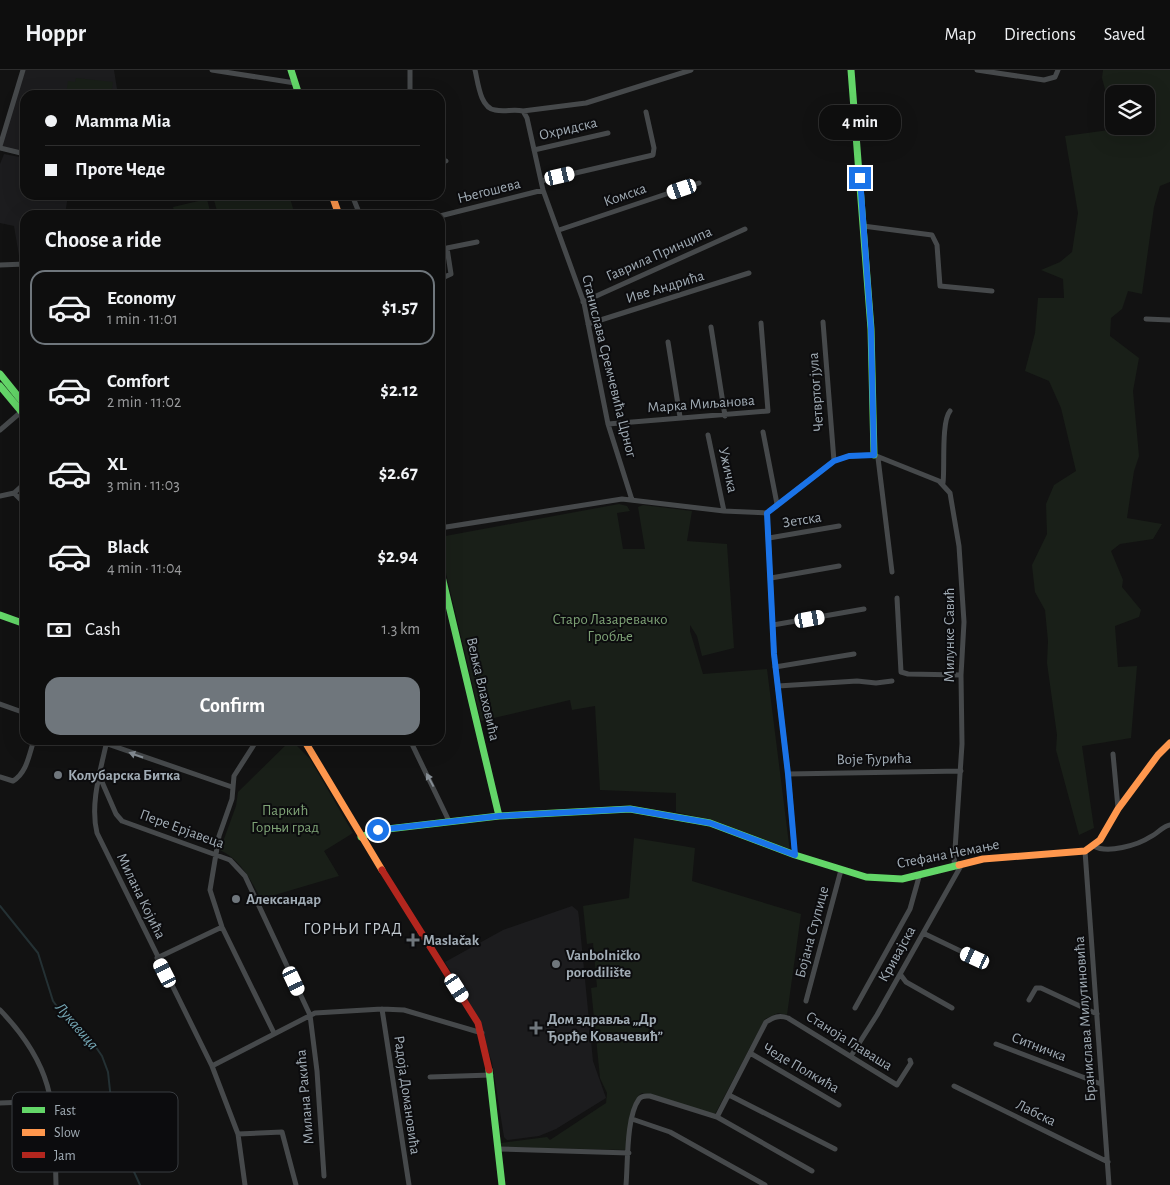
<!DOCTYPE html>
<html lang="en">
<head>
<meta charset="utf-8">
<style>
  :root { --surface:#0e0e0e; --page:#1c1c1c; --text:#f1f3f6; --muted:#9b9c9e; --line:#2e2e2e; --accent:#6f767c }
  body { margin:0; font-family:"Alegreya Sans",sans-serif; background:var(--page); color:var(--text); height:100vh; display:flex; flex-direction:column; font-size:19px; white-space:nowrap }
  * { box-sizing:border-box; margin:0 }
  p { font-size:16px; color:var(--muted) }
  .icon { flex:none; width:28px; height:28px; fill:none; stroke:currentColor; stroke-width:2; stroke-linecap:round; stroke-linejoin:round }
  .map { position:relative; flex:1; overflow:hidden }
  .details { position:absolute; left:20px; top:140px; width:425px; height:535px; display:flex; flex-direction:column; background:var(--surface); border-radius:15px; box-shadow:0 5px 20px #0002,0 0 0 1px var(--line) }
  .details>* { flex:none }
  .top-card { position:absolute; left:20px; top:20px; width:425px; height:110px; border-radius:15px; box-shadow:0 5px 20px #0002,0 0 0 1px var(--line); display:grid; align-content:center; height:110px; padding:0 25px; background:var(--surface) }
  .buttons { position:absolute; left:1105px; top:15px; display:grid; gap:10px }
  .buttons a { display:grid; place-items:center; width:50px; height:50px; border-radius:10px; background:var(--surface); box-shadow:0 5px 20px #0002,0 0 0 1px var(--line); font-size:25px }
  .end { position:absolute; width:22px; height:22px; margin:-11px; border:6px solid #1a73e8; background:#fff; box-shadow:0 0 0 2px #fff }
  .from { border-radius:50% }
  .bubble { position:absolute; height:35px; border-radius:15px; background:var(--surface); box-shadow:0 5px 20px #0002,0 0 0 1px var(--line); font-size:16px; font-weight:700; line-height:35px; text-align:center }
  .car { position:absolute; width:15px; height:30px; margin:-15px -8px; border-radius:6px; box-shadow:0 0 4px 1px #0007; background:linear-gradient(#fff 24%,#345 0 40%,#fff 0 76%,#345 0 86%,#fff 0) }
  .top-card b { display:flex; align-items:center; gap:18px; height:48px; font-size:19px }
  .top-card b+b { border-top:1px solid var(--line) }
  .top-card i { width:12px; height:12px; background:var(--text) }
  ul { padding:0; list-style:none }
  li { display:flex; align-items:center; gap:15px; height:75px; margin:0 10px 8px; padding:0 15px; border:2px solid transparent; border-radius:15px }
  li div { flex:1 }
  li b { display:block; font-size:19px }
  li em { font-style:normal; font-weight:700 }
  li.selected { border-color:var(--accent) }
  li>.icon { width:45px; height:45px; stroke-width:1.5 }
  h2 { padding:0 25px; font-size:22px; line-height:60px }
  .pay { display:flex; align-items:center; gap:12px; height:55px; padding:0 25px; font-size:19px }
  .pay p { margin-inline-start:auto }
  .cta { display:flex; gap:10px; margin-top:auto; padding:10px 25px }
  .cta a { flex:1; height:58px; border-radius:15px; background:var(--accent); color:#fff; font-size:20px; font-weight:700; line-height:58px; text-align:center }
  header { display:flex; align-items:center; gap:30px; box-sizing:border-box; height:70px; padding:0 25px; background:var(--surface); border-bottom:1px solid var(--line) }
  header strong { font-size:24px }
  nav { display:flex; gap:28px; margin-inline-start:auto; font-size:18px }
  .map>svg:first-child { display:block }
  .built { fill:#1c1c1e }
  .green { fill:#191f18; fill-rule:evenodd }
  .lines { fill:none; stroke-linecap:round; stroke-linejoin:round }
  .stream { stroke:#243134; stroke-width:2 }
  .street { stroke:#46494b; stroke-width:5 }
  .fast { stroke:#63d668; stroke-width:7 }
  .slow { stroke:#ff974d; stroke-width:7 }
  .jam { stroke:#b3261e; stroke-width:7 }
  .oneway { fill:#868e95 }
  .route { stroke:#1a73e8; stroke-width:6 }
  .poi-dot { fill:#6f767c; stroke:#0c0c0e; stroke-width:2 }
  .labels { text-anchor:middle; dominant-baseline:central; stroke-width:4; stroke-linejoin:round; paint-order:stroke }
  .street-label { font-size:15px; fill:#a1acb5; stroke:#0c0c0e }
  .park-label { font-size:15px; fill:#7ea276; stroke:#0c0c0e }
  .poi-label { font-size:15px; font-weight:bold; fill:#a1acb5; stroke:#0c0c0e; text-anchor:start }
  .neighbourhood-label { font-size:16px; letter-spacing:1px; fill:#c2cad0; stroke:#0c0c0e }
  .water-label { font-size:16px; font-style:italic; fill:#74a6b4; stroke:#0c0c0e }
  .key { fill:#0c0c0e; stroke:#393c40; stroke-width:1 }
  .key-label { font-size:14px; fill:#a1acb5 }
</style>
</head>
<body>
<header>
<strong>Hoppr</strong>
<nav><a>Map</a><a>Directions</a><a>Saved</a></nav>
</header>
<div class="map">
<svg width="1170" height="1115" viewBox="0 0 1170 1115">
  <rect width="100%" height="100%" fill="#121212"/>
  <path class="built" d="M23 0H114L118 25H25V84L0 76Z
    M4 84 25 88V125H68L65 145H25V186H19L14 156 0 153V94Z
    M572 836 578 841 579 848 593 991 606 1028 556 1059 539 1066 507 1070 504 1067 492 992 475 944 445 892 503 860Z"/>
  <path class="green" d="M1103 0H1170V112L1160 116 1154 137 1142 224 1128 221 1122 239 1111 248 1110 266 1139 288 1133 321 1139 386 1134 401 1127 448 1162 454 1153 469 1120 474 1111 481 1123 510 1122 517 1141 540 1139 547 1115 556 1118 597 1137 596 1131 668 1082 676 1094 758 1079 765 1056 680 1057 665 1047 593 1048 571 1045 540 1035 522 1032 495 1047 464 1046 434 1054 415 1076 401 1061 338 1049 311 1025 301 1035 263 1038 228H1064L1063 209 1041 200 1060 192 1072 182 1078 143 1065 66 1109 60 1110 38 1102 8ZM1114 24H1146V56H1114Z
    M76 8 113 12 111 25H66L68 11 75 12Z
    M232 125H289L295 145H218L214 130Z
    M207 129 211 145H175L173 137Z
    M619 434 627 436 630 441 617 443 623 479H645L638 437 643 435 692 441 687 471 727 474 734 578 702 586 697 566 690 555V561L703 604 767 599 790 782 718 752 676 742V723L600 720 595 636 572 640 570 630 481 651 440 478V467Z
    M291 670 310 689 353 763 324 781 339 806 261 829C250 809 241 790 220 780L236 736 238 722Z
    M634 768 695 778 692 811 801 844 787 945 778 943 765 949 715 1044 642 1023C628 1031 629 1065 628 1080L501 1077V1073L547 1067 550 1070 606 1033 607 1023 600 1008 591 918 597 917 593 873 587 874 583 836 629 828Z"/>
  <g class="lines">
    <path class="stream" d="M0 836 38 883 53 931 61 942 91 970 102 986 108 1002 114 1058 140 1115"/>
    <path class="street" d="M212 0 295 13
      M410 0V25
      M475 0C478 12 480 38 495 40 504 42 514 39 523 41L527 48 543 120 584 233 608 354 632 430
      M977 0 1044 10 1055 7 1058 0
      M523 41 586 33 691 0
      M0 76 23 0
      M0 78 25 84
      M534 80 608 63
      M440 93 446 91
      M541 111 653 85 654 78 646 42
      M352 125 360 145
      M440 146 543 120
      M863 156 932 165 937 175 940 216 992 221
      M559 160 699 113
      M0 195 25 194
      M440 209 451 204 447 178 477 172
      M583 232 745 159
      M1146 249 1170 250
      M823 252 834 391
      M588 254 749 203
      M711 257 725 346
      M668 272 680 347
      M608 354 768 341 761 253
      M0 360 21 342
      M763 362 777 434
      M708 365 724 441
      M878 388 892 502
      M943 413C945 397 941 352 950 341
      M14 423 25 434
      M0 426 14 423 25 413
      M767 443 774 584 788 704 795 785
      M440 458 622 429 724 441 767 443 834 391 849 386 874 385 939 411 950 423 959 476 964 552 961 605 962 674 954 795
      M769 468 839 456
      M771 508 839 496
      M897 528 901 602 908 604 961 605
      M773 555 864 539
      M775 597 854 584
      M778 616 857 611 876 613 892 611
      M0 634 25 643
      M96 670 232 717
      M257 670 234 706 232 729 219 766 210 820 222 857 274 963
      M410 670 449 751
      M106 675C100 702 90 735 97 763L212 996 238 1064 245 1115
      M1113 684 1118 738
      M788 704 961 701
      M99 705 116 744 122 751 230 790 245 806 310 945 317 1001 324 1106
      M0 707 13 711C27 703 29 684 34 670
      M1094 776C1107 784 1138 775 1150 767 1157 764 1163 756 1170 755
      M1085 781 1109 1115
      M923 863 975 888
      M157 888 222 857
      M900 904 906 912 952 938
      M1029 930 1036 918H1041L1097 944
      M806 931 841 800
      M855 938 910 839 919 807
      M382 939 409 1115
      M0 940C57 999 54 1038 56 1115
      M996 974 1101 1014
      M750 983 839 1035
      M851 986 877 945 962 794
      M212 996 315 943 382 939 404 940 482 963
      M430 1007 491 1005
      M954 1016 1108 1092
      M729 1025 835 1079
      M0 1033 51 1031
      M717 1047 812 1101
      M632 1049 670 1062 765 1115
      M238 1064 282 1062 296 1115
      M498 1079 629 1083
      M626 1115C628 1093 626 1047 639 1029 642 1025 646 1026 650 1026L717 1047 766 952C774 947 779 945 788 948L897 1015 911 993 910 990"/>
    <path class="fast" d="M291 0 299 25
      M851 0 871 259 874 385
      M0 304 25 335
      M0 316 25 346
      M440 498 499 746
      M0 545 25 554
      M361 767 379 760 499 746 630 739 710 753 795 785 866 807 902 809 959 795
      M489 1000 502 1115"/>
    <path class="slow" d="M332 125 339 145
      M304 670 382 800
      M959 795 983 789 1085 781 1100 770 1118 739 1158 685 1170 673"/>
    <path class="jam" d="M382 800 478 953 489 1000"/>
  </g>
  <defs><path id="oneway-solid" d="M-6-.8H1V-3.2L6.5 0L1 3.2V.8H-6Z" transform="scale(1.25)"/></defs>
  <g class="oneway">
    <use href="#oneway-solid" transform="translate(136 685) rotate(-161)"/>
    <use href="#oneway-solid" transform="translate(430 710) rotate(-118)"/>
  </g>
  <g class="lines">
    <path class="route" d="M378 760 499 746 630 739 710 753 795 785 788 704 774 584 767 443 834 391 849 386 874 385 871 258 860 108"/>
  </g>
  <g class="poi-dot">
    <circle cx="58" cy="705" r="5"/>
    <circle cx="236" cy="829" r="5"/>
    <path d="M410.5 862.5h5v5h5v5h-5v5h-5v-5h-5v-5h5z"/>
    <circle cx="556" cy="894" r="5"/>
    <path d="M533.5 950.5h5v5h5v5h-5v5h-5v-5h-5v-5h5z"/>
  </g>
  <g class="labels">
    <g class="street-label">
      <text transform="translate(568 59) rotate(-13)">Охридска</text>
      <text transform="translate(489 121) rotate(-14)">Његошева</text>
      <text transform="translate(625 125) rotate(-19)">Комска</text>
      <text transform="translate(659 184) rotate(-24)">Гаврила Принципа</text>
      <text transform="translate(665 217) rotate(-17)">Иве Андрића</text>
      <text transform="translate(609 296) rotate(76)">Станислава Сремчевића Црног</text>
      <text transform="translate(816 322) rotate(-94)">Четвртог јула</text>
      <text transform="translate(701 334) rotate(-4)">Марка Миљанова</text>
      <text transform="translate(728 400) rotate(78)">Ужичка</text>
      <text transform="translate(802 450) rotate(-9)">Зетска</text>
      <text transform="translate(949 565) rotate(-90)">Милунке Савић</text>
      <text transform="translate(483 619) rotate(77)">Вељка Влаховића</text>
      <text transform="translate(874 689) rotate(-1)">Воје Ђурића</text>
      <text transform="translate(182 759) rotate(20)">Пере Ерјавеца</text>
      <text transform="translate(948 784) rotate(-11)">Стефана Немање</text>
      <text transform="translate(141 826) rotate(64)">Милана Којића</text>
      <text transform="translate(812 862) rotate(-75)">Бојана Ступице</text>
      <text transform="translate(897 884) rotate(-61)">Кривајска</text>
      <text transform="translate(1085 949) rotate(-94)">Бранислава Милутиновића</text>
      <text transform="translate(849 971) rotate(32)">Станоја Главаша</text>
      <text transform="translate(1039 977) rotate(21)">Ситничка</text>
      <text transform="translate(801 998) rotate(30)">Чеде Полкића</text>
      <text transform="translate(407 1025) rotate(82)">Радоја Домановића</text>
      <text transform="translate(305 1027) rotate(-95)">Милана Ракића</text>
      <text transform="translate(1036 1043) rotate(26)">Лабска</text>
    </g>
    <g class="park-label">
      <text x="610" y="549">Старо Лазаревачко<tspan x="610" dy="17">Гробље</tspan></text>
      <text x="285" y="740">Паркић<tspan x="285" dy="17">Горњи град</tspan></text>
    </g>
    <g class="poi-label">
      <text x="68" y="705">Колубарска Битка</text>
      <text x="246" y="829">Александар</text>
      <text x="423" y="870">Maslačak</text>
      <text x="566" y="885">Vanbolničko<tspan x="566" dy="17">porodilište</tspan></text>
      <text x="547" y="949">Дом здравља „Др<tspan x="547" dy="17">Ђорђе Ковачевић”</tspan></text>
    </g>
    <g class="neighbourhood-label">
      <text x="353" y="859">ГОРЊИ ГРАД</text>
    </g>
    <g class="water-label">
      <text transform="translate(77 956) rotate(49)">Лукавица</text>
    </g>
  </g>
  <rect x="12" y="1022" width="166" height="80" rx="8" class="key"/>
  <rect x="22" y="1037" width="23" height="6" fill="#63d668"/>
  <rect x="22" y="1059" width="23" height="7" fill="#ff974d"/>
  <rect x="22" y="1082" width="23" height="6" fill="#b3261e"/>
  <g class="key-label">
    <text x="54" y="1045">Fast</text>
    <text x="54" y="1067">Slow</text>
    <text x="54" y="1090">Jam</text>
  </g>
</svg>
<div class="buttons">
<a><svg class="icon" aria-label="layers" viewBox="0 0 24 24"><path d="M12 4l9 5-9 5-9-5zM3 14l9 5 9-5"/></svg></a>
</div>
<i class="end from" style="left:378px;top:760px"></i>
<i class="end" style="left:860px;top:108px"></i>
<div class="bubble" style="left:819px;top:35px;width:82px">4 min</div>
<i class="car" style="left:560px;top:106px;rotate:77deg"></i>
<i class="car" style="left:682px;top:119px;rotate:251deg"></i>
<i class="car" style="left:810px;top:549px;rotate:80deg"></i>
<i class="car" style="left:975px;top:888px;rotate:295deg"></i>
<i class="car" style="left:165px;top:903px;rotate:333deg"></i>
<i class="car" style="left:294px;top:911px;rotate:155deg"></i>
<i class="car" style="left:457px;top:918px;rotate:147deg"></i>
<div class="top-card">
<b><i class="from"></i>Mamma Mia</b>
<b><i></i>Проте Чеде</b>
</div>
<section class="details">
<h2>Choose a ride</h2>
<ul>
<li class="selected"><svg class="icon" aria-label="car" viewBox="0 0 24 24"><path d="M5 17H2v-5l4-1 3-4h7l3 4 3 1v5h-3M9 17h6M6 11h13"/><circle cx="7" cy="17" r="2"/><circle cx="17" cy="17" r="2"/></svg><div><b>Economy</b><p>1 min · 11:01</p></div><em>$1.57</em></li>
<li><svg class="icon" aria-label="car" viewBox="0 0 24 24"><path d="M5 17H2v-5l4-1 3-4h7l3 4 3 1v5h-3M9 17h6M6 11h13"/><circle cx="7" cy="17" r="2"/><circle cx="17" cy="17" r="2"/></svg><div><b>Comfort</b><p>2 min · 11:02</p></div><em>$2.12</em></li>
<li><svg class="icon" aria-label="car" viewBox="0 0 24 24"><path d="M5 17H2v-5l4-1 3-4h7l3 4 3 1v5h-3M9 17h6M6 11h13"/><circle cx="7" cy="17" r="2"/><circle cx="17" cy="17" r="2"/></svg><div><b>XL</b><p>3 min · 11:03</p></div><em>$2.67</em></li>
<li><svg class="icon" aria-label="car" viewBox="0 0 24 24"><path d="M5 17H2v-5l4-1 3-4h7l3 4 3 1v5h-3M9 17h6M6 11h13"/><circle cx="7" cy="17" r="2"/><circle cx="17" cy="17" r="2"/></svg><div><b>Black</b><p>4 min · 11:04</p></div><em>$2.94</em></li>
</ul>
<div class="pay"><svg class="icon" aria-label="cash" viewBox="0 0 24 24"><path d="M3 7h18v10H3z"/><circle cx="12" cy="12" r="2"/></svg>Cash<p>1.3 km</p></div>
<div class="cta"><a>Confirm</a></div>
</section>
</div>
</body>
</html>
